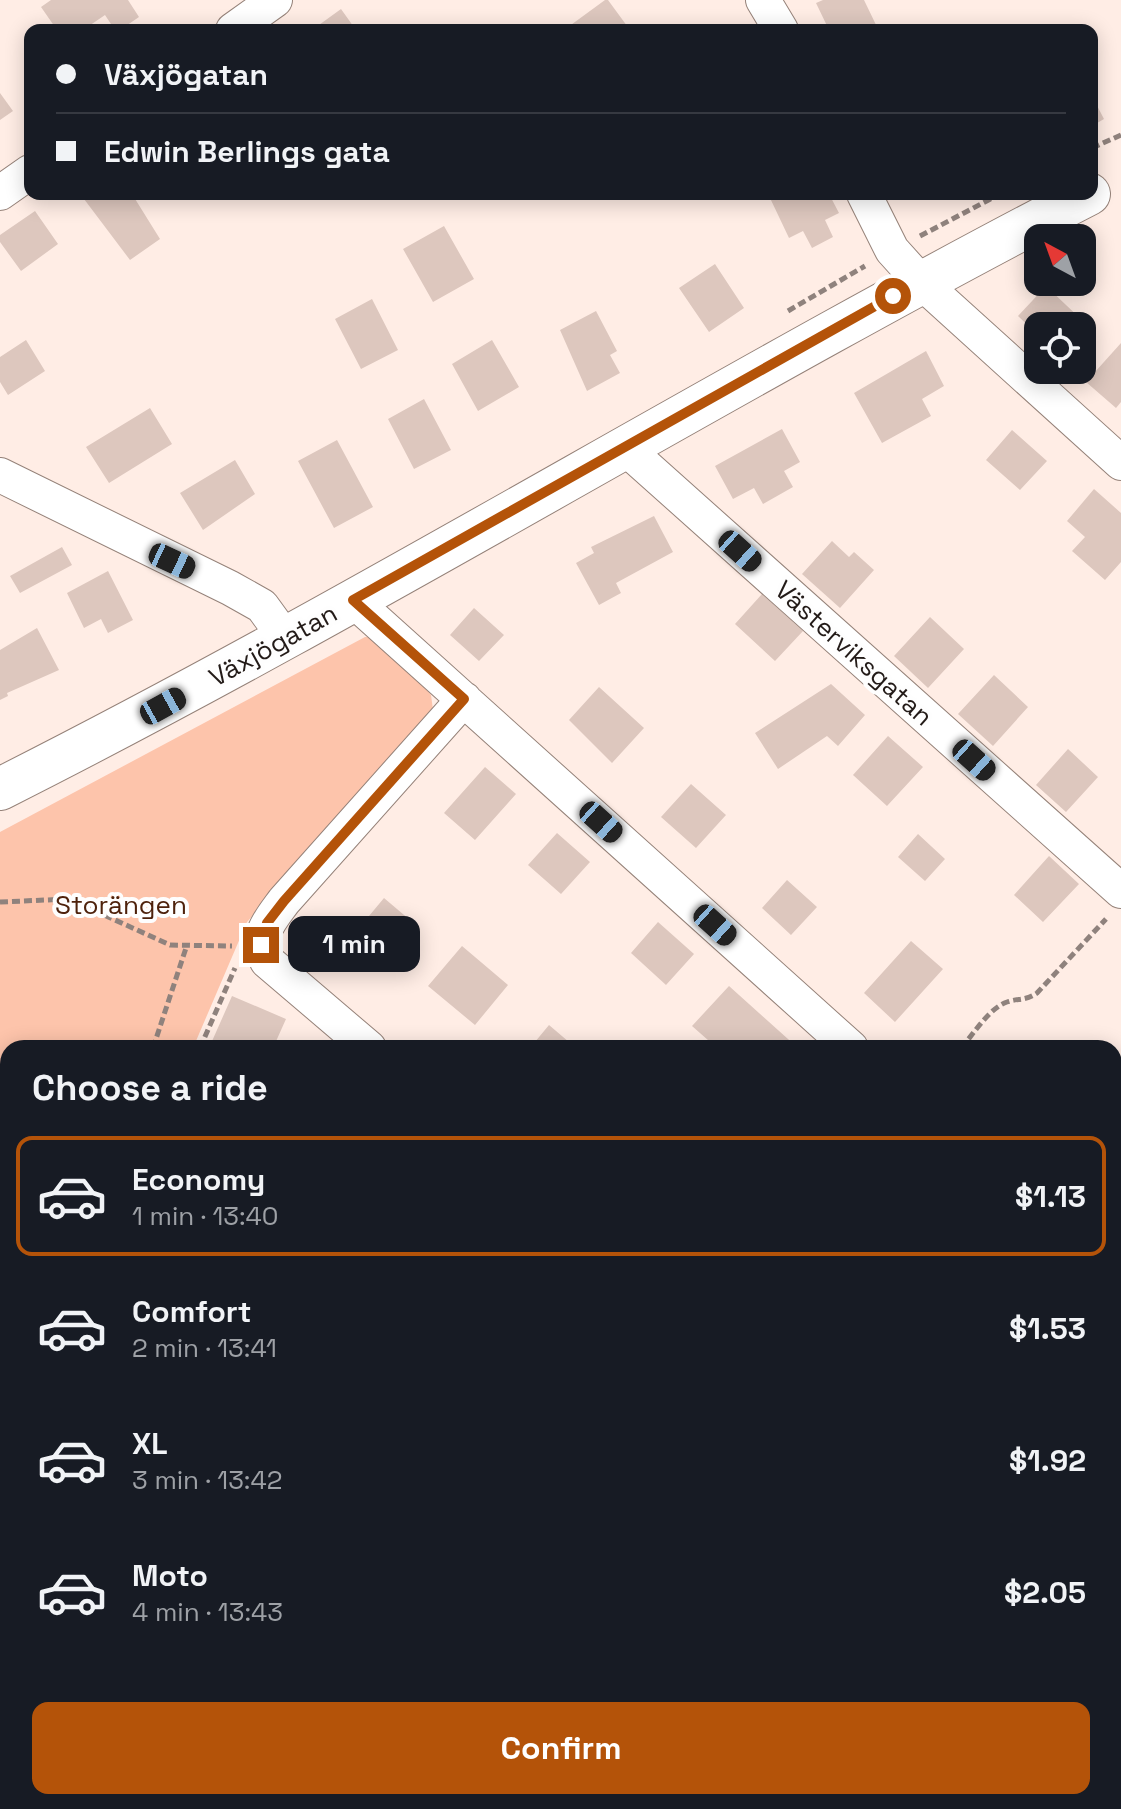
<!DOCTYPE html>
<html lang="en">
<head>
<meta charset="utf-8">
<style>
  :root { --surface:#171b24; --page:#242831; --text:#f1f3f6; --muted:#9ea1a6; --line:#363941; --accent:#b45309 }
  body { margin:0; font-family:"Space Grotesk",sans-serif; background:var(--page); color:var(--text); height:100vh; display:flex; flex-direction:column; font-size:30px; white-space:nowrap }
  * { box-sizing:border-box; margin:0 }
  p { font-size:26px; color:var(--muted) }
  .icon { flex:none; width:44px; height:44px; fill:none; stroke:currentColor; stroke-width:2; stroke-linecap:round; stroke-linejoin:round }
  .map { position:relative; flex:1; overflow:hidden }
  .sheet { position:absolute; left:0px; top:1040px; width:1122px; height:770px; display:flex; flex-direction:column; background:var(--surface); border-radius:24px 24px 0 0; box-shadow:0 4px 20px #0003 }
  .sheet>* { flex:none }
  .hud { position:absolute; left:24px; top:24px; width:1074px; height:176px; border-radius:16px; box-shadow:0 4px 20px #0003; display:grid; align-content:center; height:176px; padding:0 32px; background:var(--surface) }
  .needle { width:52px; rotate:319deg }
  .buttons { position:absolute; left:1024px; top:224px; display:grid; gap:16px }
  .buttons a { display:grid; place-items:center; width:72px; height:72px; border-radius:16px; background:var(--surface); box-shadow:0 4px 20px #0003; font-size:40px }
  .end { position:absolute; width:36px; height:36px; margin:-18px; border:10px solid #b45309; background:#fff; box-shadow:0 0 0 4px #fff }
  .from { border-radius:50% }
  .bubble { position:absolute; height:56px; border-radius:16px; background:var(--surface); box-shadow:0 4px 20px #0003; font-size:26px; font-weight:700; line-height:56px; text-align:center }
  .car { position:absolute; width:24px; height:48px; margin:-24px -12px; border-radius:10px; box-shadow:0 0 6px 2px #0007; background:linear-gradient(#222 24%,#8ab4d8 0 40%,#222 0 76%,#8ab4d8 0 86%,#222 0) }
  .hud b { display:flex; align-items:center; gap:28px; height:76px; font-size:30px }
  .hud b+b { border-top:2px solid var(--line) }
  .hud i { width:20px; height:20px; background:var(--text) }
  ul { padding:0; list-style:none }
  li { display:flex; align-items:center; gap:24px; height:120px; margin:0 16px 12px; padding:0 16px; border:4px solid transparent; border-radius:16px }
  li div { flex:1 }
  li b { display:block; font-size:30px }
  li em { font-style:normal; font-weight:700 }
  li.selected { border-color:var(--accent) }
  li>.icon { width:72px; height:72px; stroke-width:1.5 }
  h2 { padding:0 32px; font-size:36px; line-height:96px }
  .action { display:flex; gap:16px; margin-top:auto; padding:16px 32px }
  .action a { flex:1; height:92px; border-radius:16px; background:var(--accent); color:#fff; font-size:32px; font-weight:700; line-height:92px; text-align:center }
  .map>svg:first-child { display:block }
  .green { fill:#fdc4ab }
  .building { fill:#ddc7be }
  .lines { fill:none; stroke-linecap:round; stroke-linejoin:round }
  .minor-casing { stroke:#958279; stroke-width:36 }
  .tertiary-casing { stroke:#958279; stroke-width:44 }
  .path { stroke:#8f827d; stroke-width:5; stroke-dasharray:8 4; stroke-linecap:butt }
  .minor { stroke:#fff; stroke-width:34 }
  .tertiary { stroke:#fff; stroke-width:42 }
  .route { stroke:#b45309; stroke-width:10 }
  .labels { text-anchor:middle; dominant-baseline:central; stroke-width:8; stroke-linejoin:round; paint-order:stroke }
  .street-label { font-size:26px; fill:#231b18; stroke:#fefefe }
  .park-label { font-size:26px; fill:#4e220c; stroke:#fefefe }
</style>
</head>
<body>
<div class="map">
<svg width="1121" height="1809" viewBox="0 0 1121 1809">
  <rect width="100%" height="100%" fill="#ffede5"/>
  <path class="green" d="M365 637H371L424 686 431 695 433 710 247 922 193 1048H8V1362L0 1358V832Z"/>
  <path class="building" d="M51 0H128L139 17 120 30H115L105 15 83 30H57L41 7Z
    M608 0 630 30H564L605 0Z
    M823 0H864L878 29 829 30 816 3Z
    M341 9 356 30H312Z
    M0 93 13 111 0 120Z
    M1092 96 1104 119 1092 126Z
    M92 194H132L160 239 130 260 84 199Z
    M777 194H829L839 213 825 220 833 237 812 248 803 231 789 238 770 198Z
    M35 211 58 244 21 271 0 242V235Z
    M444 226 474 279 433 302 403 249Z
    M715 264 744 308 709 332 679 288Z
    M1046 286 1085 323 1082 326H1038V335L1018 316Z
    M372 299 398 350 361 369 335 319Z
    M596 311 617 351 610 355 620 373 587 391 560 330Z
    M26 340 45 371 8 395 0 382V357Z
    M492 340 519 387 478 411 452 364Z
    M1121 343V402L1116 408 1086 382Z
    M926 351 944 386 922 399 931 416 882 443 854 393Z
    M424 399 451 450 414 469 388 419Z
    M150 408 172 444 109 483 86 447Z
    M782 429 800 462 784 471 793 487 763 504 754 488 733 499 715 466Z
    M1012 430 1047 461 1020 490 986 460Z
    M337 440 373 507 334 528 298 461Z
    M235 460 255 494 203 530 180 493Z
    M1094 489 1121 513V562L1105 580 1072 551 1085 537 1067 521Z
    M654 516 673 552 616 583 621 593 599 605 576 563 594 553 591 547Z
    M832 541 849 557 854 552 874 570 840 608 802 574Z
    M62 547 72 565 20 593 10 576Z
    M108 571 133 620 108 633 101 619 84 628 67 593Z
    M762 594 803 631 775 661 735 624Z
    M474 608 504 635 479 661 450 635Z
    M930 617 964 649 928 688 894 656Z
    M37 628 59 670 7 693 8 696 0 700V650Z
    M994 675 1028 707 993 746 958 714Z
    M831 684 865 715 838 746 827 736 778 769 755 733Z
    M599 687 644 728 612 763 569 720Z
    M888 736 923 767 887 806 853 775Z
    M1068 749 1098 777 1066 812 1036 785Z
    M485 767 516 794 475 840 444 813Z
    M691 784 726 815 696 848 661 817Z
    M557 833 590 862 561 894 528 865Z
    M918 834 945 859 925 881 898 857Z
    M1049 856 1079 884 1043 922 1014 895Z
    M787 880 817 907 791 935 762 908Z
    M384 898 417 926 392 956 359 928Z
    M658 922 694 954 666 985 631 953Z
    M911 941 943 969 895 1022 864 993Z
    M462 946 508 985 475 1025 428 986Z
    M729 986 798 1048H717L692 1026Z
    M232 996 286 1019 273 1048H209Z
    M549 1025 576 1048H530Z
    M1114 1156 1121 1162 1119 1217 1114 1213Z
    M1114 1329 1121 1335V1385L1116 1391Z
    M5 1494 8 1495V1678L0 1698V1506Z
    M1121 1538V1594L1114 1589V1547Z
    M1117 1716 1121 1719V1758L1114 1752V1720Z
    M111 1802H171L169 1809H108Z
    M550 1802H615L612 1809H547Z
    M729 1802H833L830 1809H726Z
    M981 1802H1066L1060 1809H975Z"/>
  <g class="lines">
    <g class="minor-casing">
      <path id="minor" d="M763 0 781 30
        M233 30 275 0
        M0 193 30 172
        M864 194 892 250 920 281 1121 463
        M623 446 1121 891
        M0 475 230 588 262 606 286 639
        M353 600 851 1048
        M369 1048 267 961C254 937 270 920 284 901L464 699
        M1114 1281 1121 1288
        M1114 1671 1121 1677
        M475 1809 479 1802
        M888 1809 894 1802"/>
    </g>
    <g class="tertiary-casing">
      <path id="tertiary" d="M0 789C369 603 721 384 1089 194
        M0 1396 8 1401
        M405 1802 414 1809"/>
    </g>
    <path class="path" d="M1092 148 1121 135
      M920 236 1000 194
      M788 311 865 266
      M0 902 69 899 170 945 232 946
      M153 1048 186 948
      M200 1048 235 968
      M961 1048C973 1035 989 1008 1007 1002 1019 998 1025 1001 1037 993L1106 919
      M0 1235 8 1234
      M0 1465 8 1447
      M0 1795 6 1802 4 1809
      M92 1809 94 1802
      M289 1809 292 1802"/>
    <use href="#minor" class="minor"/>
    <use href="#tertiary" class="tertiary"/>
  </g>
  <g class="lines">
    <path class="route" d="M261 945 267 923 284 901 464 699 353 600 893 296"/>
  </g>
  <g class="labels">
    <g class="street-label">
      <text transform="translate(273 645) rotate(-29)">Växjögatan</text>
      <text transform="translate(854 653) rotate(42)">Västerviksgatan</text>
    </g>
    <g class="park-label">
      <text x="121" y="905">Storängen</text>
    </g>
  </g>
</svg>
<div class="buttons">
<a><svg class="needle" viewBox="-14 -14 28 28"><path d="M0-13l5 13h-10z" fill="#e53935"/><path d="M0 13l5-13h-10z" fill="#9ea1a6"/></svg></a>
<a><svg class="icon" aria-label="locate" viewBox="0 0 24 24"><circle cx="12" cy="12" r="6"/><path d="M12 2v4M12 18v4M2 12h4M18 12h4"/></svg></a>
</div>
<i class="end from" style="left:893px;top:296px"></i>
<i class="end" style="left:261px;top:945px"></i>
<div class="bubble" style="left:288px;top:916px;width:132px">1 min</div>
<i class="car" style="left:740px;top:551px;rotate:132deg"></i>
<i class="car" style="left:172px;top:561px;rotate:115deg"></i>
<i class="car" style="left:163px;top:706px;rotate:61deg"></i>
<i class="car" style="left:974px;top:760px;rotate:132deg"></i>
<i class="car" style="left:601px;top:822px;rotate:132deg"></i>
<i class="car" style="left:715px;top:925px;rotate:132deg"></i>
<div class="hud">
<b><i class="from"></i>Växjögatan</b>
<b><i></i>Edwin Berlings gata</b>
</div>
<section class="sheet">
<h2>Choose a ride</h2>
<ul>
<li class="selected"><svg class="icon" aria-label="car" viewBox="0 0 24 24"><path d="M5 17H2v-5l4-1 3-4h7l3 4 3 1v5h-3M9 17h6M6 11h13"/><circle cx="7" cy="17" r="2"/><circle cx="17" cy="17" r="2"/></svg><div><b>Economy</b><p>1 min · 13:40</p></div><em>$1.13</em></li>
<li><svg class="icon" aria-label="car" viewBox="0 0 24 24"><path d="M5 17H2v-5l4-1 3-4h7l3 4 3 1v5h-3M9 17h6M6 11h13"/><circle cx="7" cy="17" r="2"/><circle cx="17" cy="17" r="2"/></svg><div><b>Comfort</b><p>2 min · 13:41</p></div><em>$1.53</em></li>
<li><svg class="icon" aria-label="car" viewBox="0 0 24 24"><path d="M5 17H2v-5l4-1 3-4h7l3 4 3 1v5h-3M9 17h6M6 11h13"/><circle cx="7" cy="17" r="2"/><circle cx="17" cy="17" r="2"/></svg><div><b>XL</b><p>3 min · 13:42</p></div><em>$1.92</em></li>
<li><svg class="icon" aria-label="car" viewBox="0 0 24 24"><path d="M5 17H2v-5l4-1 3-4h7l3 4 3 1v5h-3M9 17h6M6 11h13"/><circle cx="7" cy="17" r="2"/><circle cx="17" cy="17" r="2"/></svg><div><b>Moto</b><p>4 min · 13:43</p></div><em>$2.05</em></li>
</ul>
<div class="action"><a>Confirm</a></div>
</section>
</div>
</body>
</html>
